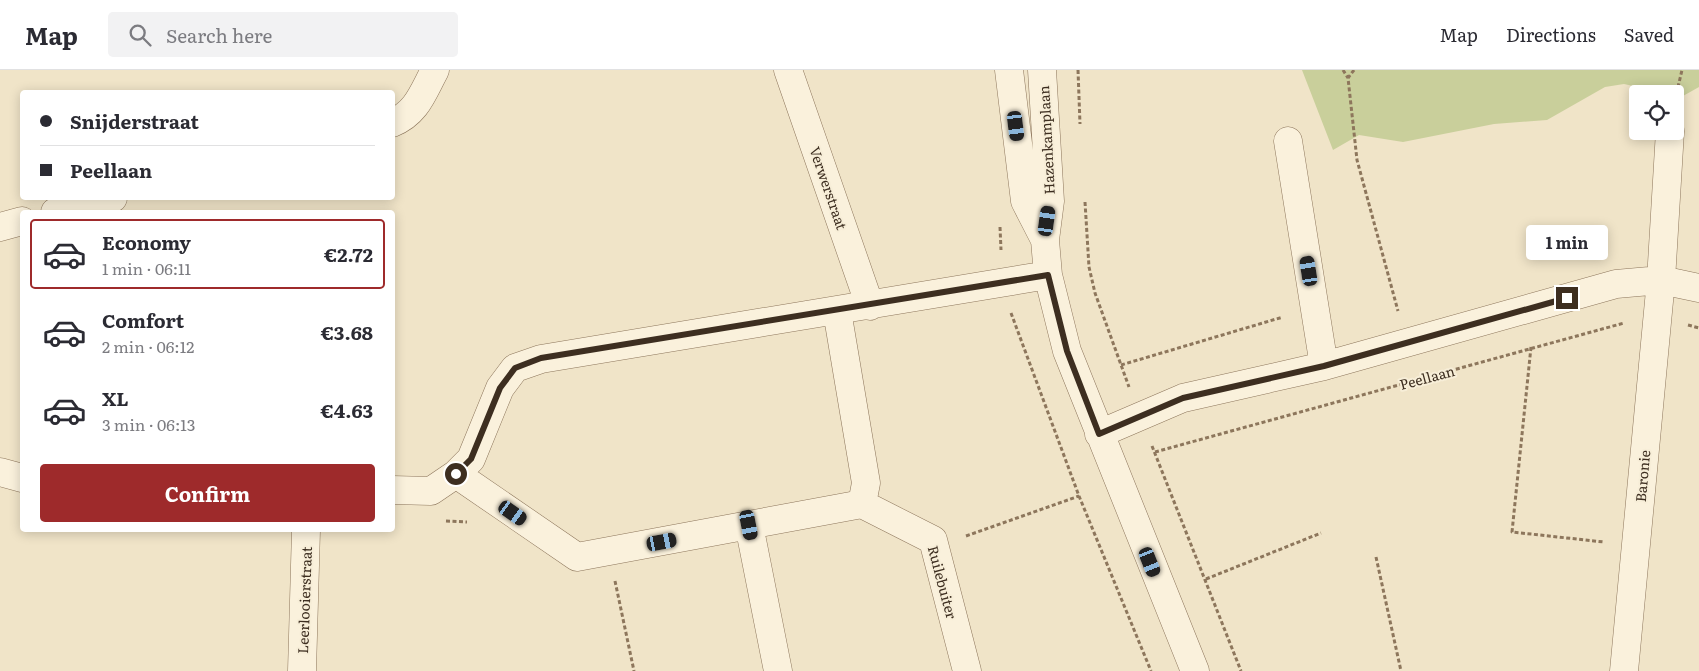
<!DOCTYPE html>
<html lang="en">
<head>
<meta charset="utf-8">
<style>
  :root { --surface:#fff; --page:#f2f2f3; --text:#2b2b33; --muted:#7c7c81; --line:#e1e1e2; --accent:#9e2a2b }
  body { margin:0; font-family:Literata,serif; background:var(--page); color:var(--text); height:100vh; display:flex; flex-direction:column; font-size:19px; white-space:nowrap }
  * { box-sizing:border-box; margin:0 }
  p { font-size:16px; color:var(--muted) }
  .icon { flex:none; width:28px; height:28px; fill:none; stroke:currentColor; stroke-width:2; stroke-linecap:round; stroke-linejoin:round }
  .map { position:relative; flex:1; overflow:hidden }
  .details { position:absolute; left:20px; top:140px; width:375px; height:322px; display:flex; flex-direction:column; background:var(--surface); border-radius:5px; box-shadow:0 2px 12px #0003 }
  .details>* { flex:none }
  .hud { position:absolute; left:20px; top:20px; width:375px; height:110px; border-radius:5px; box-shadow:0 2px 12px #0003; display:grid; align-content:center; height:110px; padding:0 20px; background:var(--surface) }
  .controls { position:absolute; left:1629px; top:15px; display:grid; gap:10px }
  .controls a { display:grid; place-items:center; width:55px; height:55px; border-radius:5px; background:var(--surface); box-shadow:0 2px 12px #0003; font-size:25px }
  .end { position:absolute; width:22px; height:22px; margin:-11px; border:6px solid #3d2e20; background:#fff; box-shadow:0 0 0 2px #fff }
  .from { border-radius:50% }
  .bubble { position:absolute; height:35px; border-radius:5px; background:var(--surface); box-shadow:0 2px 12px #0003; font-size:16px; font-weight:700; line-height:35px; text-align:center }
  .car { position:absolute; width:15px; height:30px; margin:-15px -8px; border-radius:6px; box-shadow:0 0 4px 1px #0007; background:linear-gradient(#222 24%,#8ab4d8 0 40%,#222 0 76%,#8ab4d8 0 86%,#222 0) }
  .hud b { display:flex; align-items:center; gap:18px; height:48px; font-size:19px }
  .hud b+b { border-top:1px solid var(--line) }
  .hud i { width:12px; height:12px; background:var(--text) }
  ul { padding:9px 0 0; list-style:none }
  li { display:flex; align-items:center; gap:15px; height:70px; margin:0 10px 8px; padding:0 10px; border:2px solid transparent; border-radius:5px }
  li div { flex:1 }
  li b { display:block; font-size:19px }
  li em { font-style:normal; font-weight:700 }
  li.on { border-color:var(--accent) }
  li>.icon { width:45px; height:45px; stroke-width:1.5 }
  .primary-button { display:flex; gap:10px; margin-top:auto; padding:10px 20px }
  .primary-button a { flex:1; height:58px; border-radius:5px; background:var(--accent); color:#fff; font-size:20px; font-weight:700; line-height:58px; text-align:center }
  header { display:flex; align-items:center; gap:30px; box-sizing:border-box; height:70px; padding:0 25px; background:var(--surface); border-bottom:1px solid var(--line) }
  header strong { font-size:24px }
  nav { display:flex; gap:28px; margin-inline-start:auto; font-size:18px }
  .search { width:350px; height:45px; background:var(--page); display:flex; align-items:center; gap:12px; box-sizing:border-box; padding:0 18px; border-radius:5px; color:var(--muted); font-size:19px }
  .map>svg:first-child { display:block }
  .green { fill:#c9cf9b }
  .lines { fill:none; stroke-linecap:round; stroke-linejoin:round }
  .minor-casing { stroke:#8d765c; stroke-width:29 }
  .path { stroke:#8d765c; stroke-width:3; stroke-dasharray:4 2.5; stroke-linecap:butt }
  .minor { stroke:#faf1dc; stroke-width:28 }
  .route { stroke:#3d2e20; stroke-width:6 }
  .labels { text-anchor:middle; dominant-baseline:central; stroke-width:4; stroke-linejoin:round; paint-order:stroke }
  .street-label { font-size:14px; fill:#3d2e20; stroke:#f7eed8 }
</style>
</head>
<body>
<header>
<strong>Map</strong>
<div class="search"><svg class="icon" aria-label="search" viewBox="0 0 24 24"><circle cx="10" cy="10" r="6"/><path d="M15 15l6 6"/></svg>Search here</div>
<nav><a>Map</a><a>Directions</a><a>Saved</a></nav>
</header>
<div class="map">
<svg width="1699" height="601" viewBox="0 0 1699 601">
  <rect width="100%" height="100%" fill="#f0e4c8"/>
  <path class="green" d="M1302 0H1699V17L1683 26 1675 36V24H1654L1651 20 1624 14 1605 17 1547 50 1494 54 1403 72 1359 65 1333 80Z"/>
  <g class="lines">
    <g class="minor-casing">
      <path id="minor" d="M788 0 870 236
        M1009 0 1025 131 1045 170
        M1042 0 1050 131 1045 170 1048 205 1067 281 1195 601
        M392 53C417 43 423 22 435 0
        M1288 71 1324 296
        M55 142 113 128
        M0 157 22 151
        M837 241 866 413 862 434
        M1099 364 1183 328 1324 296 1616 214 1661 210 1699 218
        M0 402 22 408
        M456 404 577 487 862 434
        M392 420 431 421 456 404 471 389 500 318 515 298 541 289 1048 205
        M862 434 933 470 967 601
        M749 455 778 601
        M302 601 306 460
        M1624 601 1661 210 1670 61"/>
    </g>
    <path class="path" d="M1078 0 1080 54
      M1343 0 1348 8
      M1354 0 1348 8 1357 90 1398 241
      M1675 30 1682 0
      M1085 132 1089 197 1095 223 1129 317
      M1000 157 1001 180
      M1011 243 1079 426 1151 601
      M1688 255 1699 258
      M1531 277 1512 462 1604 472
      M1121 295 1283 247
      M1152 376 1241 601
      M1155 382 1624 253
      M446 451 467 452
      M966 466 1079 426
      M1376 487 1401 601
      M1206 509 1321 463
      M615 511 634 601"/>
    <use href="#minor" class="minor"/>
  </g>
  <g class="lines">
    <path class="route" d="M456 404 471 389 500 318 515 298 541 288 1048 205 1067 281 1099 364 1183 328 1324 296 1567 228"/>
  </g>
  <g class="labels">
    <g class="street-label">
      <text transform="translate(1046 70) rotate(-93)">Hazenkamplaan</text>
      <text transform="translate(829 118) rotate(71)">Verwerstraat</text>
      <text transform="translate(1427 307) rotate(-15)">Peellaan</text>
      <text transform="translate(1642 406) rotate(-85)">Baronie</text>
      <text transform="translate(943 512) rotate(75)">Ruilebuiter</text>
      <text transform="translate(304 530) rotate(-88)">Leerlooierstraat</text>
    </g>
  </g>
</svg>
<div class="controls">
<a><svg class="icon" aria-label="locate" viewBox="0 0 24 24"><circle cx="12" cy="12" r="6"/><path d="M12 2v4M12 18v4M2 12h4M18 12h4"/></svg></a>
</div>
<i class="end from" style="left:456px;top:404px"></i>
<i class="end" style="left:1567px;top:228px"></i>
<div class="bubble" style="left:1526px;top:155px;width:82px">1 min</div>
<i class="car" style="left:1016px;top:56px;rotate:173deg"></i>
<i class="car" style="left:1047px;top:151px;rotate:8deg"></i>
<i class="car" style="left:1309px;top:201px;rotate:351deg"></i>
<i class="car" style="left:513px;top:443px;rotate:125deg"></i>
<i class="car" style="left:749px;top:455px;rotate:169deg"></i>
<i class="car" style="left:662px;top:472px;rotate:79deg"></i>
<i class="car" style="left:1150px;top:492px;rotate:158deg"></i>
<div class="hud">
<b><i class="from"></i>Snijderstraat</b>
<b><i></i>Peellaan</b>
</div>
<section class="details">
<ul>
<li class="on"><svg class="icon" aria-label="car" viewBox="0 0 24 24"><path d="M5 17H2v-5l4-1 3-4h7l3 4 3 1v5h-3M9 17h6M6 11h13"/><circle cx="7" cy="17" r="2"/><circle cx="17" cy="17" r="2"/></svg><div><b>Economy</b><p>1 min · 06:11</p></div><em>€2.72</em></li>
<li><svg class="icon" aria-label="car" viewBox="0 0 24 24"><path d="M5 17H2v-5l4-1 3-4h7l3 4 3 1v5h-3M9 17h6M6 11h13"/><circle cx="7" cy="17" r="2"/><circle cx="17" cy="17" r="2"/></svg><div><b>Comfort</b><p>2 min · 06:12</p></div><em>€3.68</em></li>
<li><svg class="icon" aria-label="car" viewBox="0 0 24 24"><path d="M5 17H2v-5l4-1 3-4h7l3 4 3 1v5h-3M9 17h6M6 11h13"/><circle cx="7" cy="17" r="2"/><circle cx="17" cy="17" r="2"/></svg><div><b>XL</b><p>3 min · 06:13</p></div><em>€4.63</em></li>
</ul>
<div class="primary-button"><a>Confirm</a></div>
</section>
</div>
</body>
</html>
